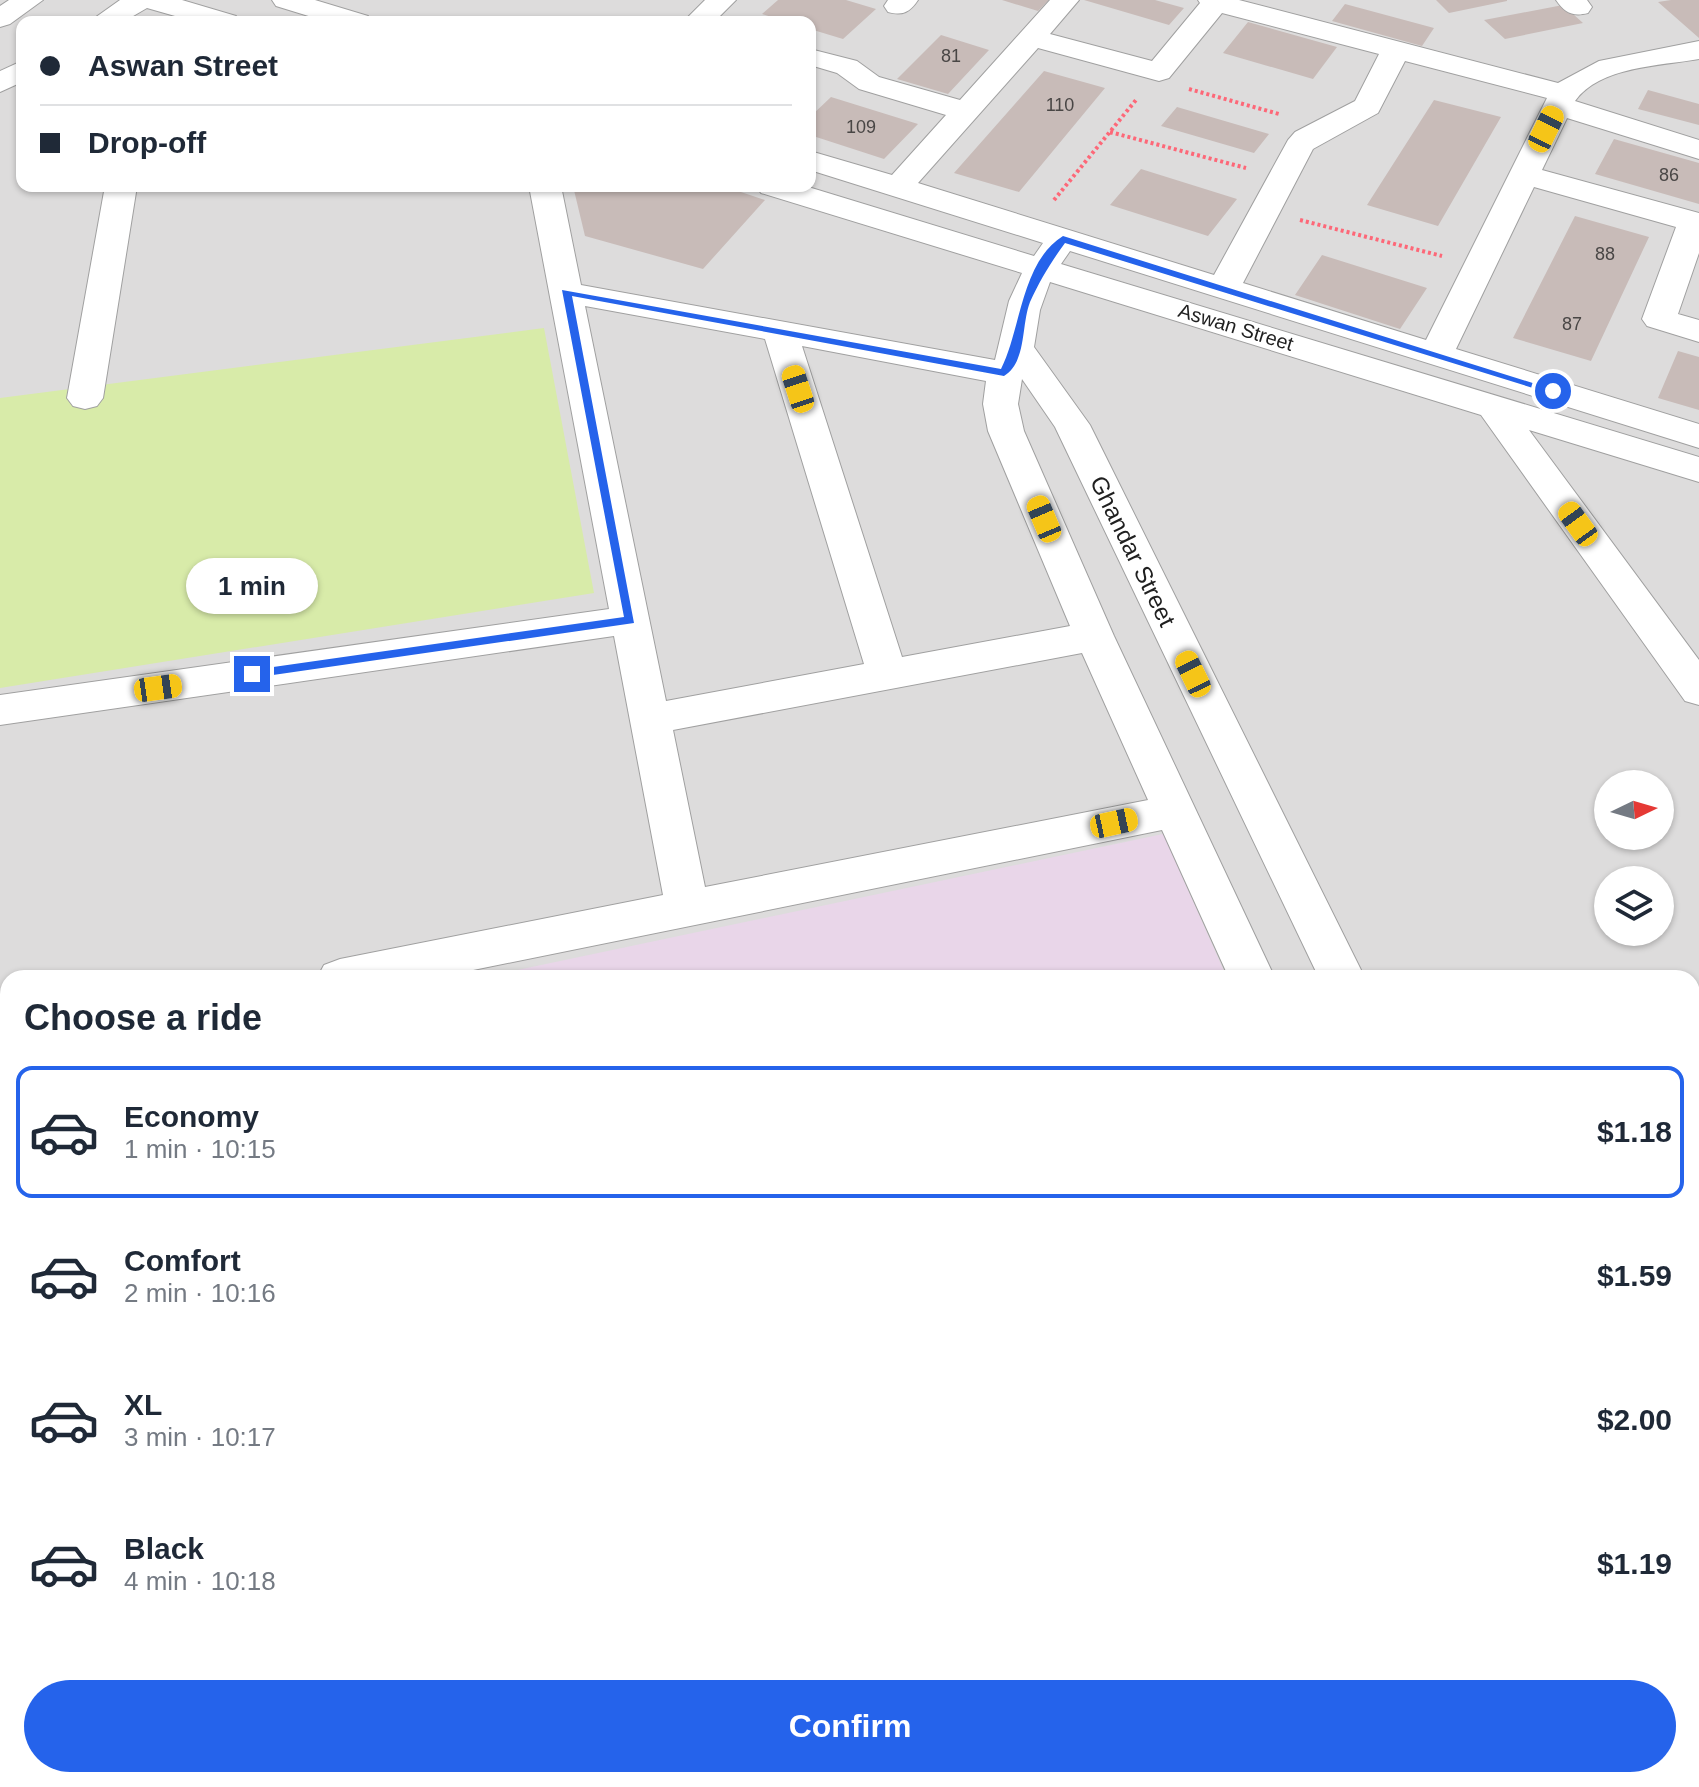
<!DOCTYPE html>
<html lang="en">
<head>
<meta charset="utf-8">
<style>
  :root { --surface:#fff; --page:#f2f2f3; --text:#1f2937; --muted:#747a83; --line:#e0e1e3; --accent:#2563eb }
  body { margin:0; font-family:Arial,sans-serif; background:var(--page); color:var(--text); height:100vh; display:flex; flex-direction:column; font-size:30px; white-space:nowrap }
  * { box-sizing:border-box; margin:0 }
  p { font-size:26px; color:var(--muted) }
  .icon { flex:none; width:44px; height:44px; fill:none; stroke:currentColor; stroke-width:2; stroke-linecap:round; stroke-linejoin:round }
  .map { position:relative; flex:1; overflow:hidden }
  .sheet { position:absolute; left:0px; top:970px; width:1700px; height:818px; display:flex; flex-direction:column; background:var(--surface); border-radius:24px 24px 0 0; box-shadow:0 2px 6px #0004 }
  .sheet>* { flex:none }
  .top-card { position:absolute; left:16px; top:16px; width:800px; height:176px; border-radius:16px; box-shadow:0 2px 6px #0004; display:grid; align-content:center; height:176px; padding:0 24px; background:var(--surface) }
  .needle { width:52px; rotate:85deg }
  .tools { position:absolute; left:1594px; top:770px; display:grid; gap:16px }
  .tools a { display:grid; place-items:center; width:80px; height:80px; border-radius:50%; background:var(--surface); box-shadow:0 2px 6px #0004; font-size:40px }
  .end { position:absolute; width:36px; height:36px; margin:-18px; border:10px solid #2563eb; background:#fff; box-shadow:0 0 0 4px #fff }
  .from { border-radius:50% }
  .bubble { position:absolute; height:56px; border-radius:28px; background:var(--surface); box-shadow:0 2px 6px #0004; font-size:26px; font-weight:600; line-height:56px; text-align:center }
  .car { position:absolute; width:24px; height:48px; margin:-24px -12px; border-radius:10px; box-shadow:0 0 6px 2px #0007; background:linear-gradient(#f5c518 24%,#345 0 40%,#f5c518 0 76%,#345 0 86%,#f5c518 0) }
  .top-card b { display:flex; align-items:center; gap:28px; height:76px; font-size:30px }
  .top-card b+b { border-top:2px solid var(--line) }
  .top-card i { width:20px; height:20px; background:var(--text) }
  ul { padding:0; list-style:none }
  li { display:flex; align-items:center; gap:24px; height:132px; margin:0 16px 12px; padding:0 8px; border:4px solid transparent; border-radius:16px }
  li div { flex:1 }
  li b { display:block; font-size:30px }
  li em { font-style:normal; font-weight:600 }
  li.active { border-color:var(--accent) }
  li>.icon { width:72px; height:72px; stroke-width:1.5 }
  h2 { padding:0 24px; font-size:36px; line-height:96px }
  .action { display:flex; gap:16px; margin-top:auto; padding:16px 24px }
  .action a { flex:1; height:92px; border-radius:48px; background:var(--accent); color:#fff; font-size:32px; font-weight:600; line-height:92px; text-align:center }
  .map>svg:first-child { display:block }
  .residential { fill:#dddcdc; fill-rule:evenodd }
  .industrial { fill:#e9d6e9 }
  .grass { fill:#d8eba9 }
  .building { fill:#c8bbb8 }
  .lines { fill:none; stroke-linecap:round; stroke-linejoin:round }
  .minor-casing { stroke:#a0a0a0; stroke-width:2 }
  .path { stroke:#fd6878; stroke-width:4; stroke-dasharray:3 3; stroke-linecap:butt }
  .minor { fill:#fff; fill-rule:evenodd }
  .route { fill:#2563eb }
  .labels { text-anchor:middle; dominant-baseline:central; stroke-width:6; stroke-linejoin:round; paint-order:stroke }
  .far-number-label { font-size:18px; fill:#494645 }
  .far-street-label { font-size:20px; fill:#1f1f1f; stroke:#fff }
  .street-label { font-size:24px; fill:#1f1f1f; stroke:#fff }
</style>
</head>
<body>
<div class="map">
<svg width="1699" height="1787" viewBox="0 0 1699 1787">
  <rect width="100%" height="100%" fill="#f0eae5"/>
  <path class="residential" d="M0 0H1699V1787H0ZM22 22H810V186H22ZM1608 784H1660V836H1608ZM1608 880H1660V932H1608ZM8 978H1692V1780H8Z"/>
  <path class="industrial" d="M1163 833 1227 978H480L1163 834Z
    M8 1078V1780H1587L1590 1787H0V1080Z"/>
  <path class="grass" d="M544 328 594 593 0 688V398Z"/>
  <path class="building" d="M778 0H846L876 9 843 39 810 29V22H788L762 14Z
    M1002 0H1049L1038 11Z
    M1084 0H1155L1184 8 1169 25Z
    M1436 0H1507V1L1449 13Z
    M1671 0H1699V38L1658 2Z
    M1345 4 1434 28 1422 46 1332 21Z
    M1563 5 1583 23 1505 39 1484 20Z
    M1248 22 1337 47 1313 79 1223 53Z
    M941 35 989 50 948 94 897 79Z
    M1044 71 1105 88 1019 192 954 173Z
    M1648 90 1699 104V125L1638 109Z
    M831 97 918 124 884 159 810 135V117Z
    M1434 100 1501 117 1438 226 1367 205Z
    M1177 107 1269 134 1254 153 1161 126Z
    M1614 139 1699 163V204L1595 174Z
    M1141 169 1237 199 1208 236 1110 205Z
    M573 186H723L765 200 703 269 585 236Z
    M1575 216 1649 237 1591 361 1513 338Z
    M1322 255 1427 288 1400 329 1295 295Z
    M1678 351 1699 357V410L1658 398Z
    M1699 1346V1461L1692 1448V1347Z"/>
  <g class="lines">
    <g class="minor-casing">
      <path id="minor" d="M9 0H43L10 24 0 27V6Z
        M120 0H182L236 16 240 22H196L147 8 123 22H89Z
        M272 0H315L368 16 372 22H328L276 6Z
        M705 0H736L714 22H683Z
        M888 0H918C910 12 903 16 888 12L884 6Z
        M1050 0H1079L1050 34 1152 61 1200 3 1198 0H1239L1558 83 1599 61 1699 41V59C1660 66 1600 66 1575 101L1699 140V159L1567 118 1542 170 1699 213V253L1678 314 1699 320V342L1647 326 1642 319 1676 227 1534 187 1456 349 1699 424V448L1070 251 1061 264 1699 457V482L1529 430 1699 660V705L1685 701 1481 415 1050 282 1040 310 1034 347 1090 425 1365 978H1319L1055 427 1022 379 1018 404 1024 431 1114 636 1275 978H1229L1162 830 434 978H317L324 965 340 959 663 895 614 636 0 725V695L609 609 529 186H561L581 285 995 360 1009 301 1022 273 761 193 756 186H805L1034 256 1043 243 810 170V151L892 175 946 115 859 89 837 73 810 65V49L857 61 879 77 960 100ZM1222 13 1379 54 1355 101 1295 132 1288 140 1214 275 918 183 1038 48 1159 81 1169 78ZM1405 61 1547 98 1426 340 1243 283 1313 149 1378 113ZM585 306 765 339 864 664 666 701ZM802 346 986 381 983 404 988 431 1070 626 902 657ZM1082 653 1148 800 705 887 673 730Z
        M1556 0H1587L1592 7 1588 13C1573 17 1565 13 1556 0Z
        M22 61V82L0 92V71Z
        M105 186H137L103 398 97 406 85 409 73 406 67 398Z
        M8 1025V1065L0 1066V1026Z
        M1699 1304V1354L1692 1355V1305Z
        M1692 1666 1699 1669V1738L1692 1735Z
        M1591 1780H1651L1654 1787H1594Z"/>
    </g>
    <path class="path" d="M1189 89 1279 114
      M1110 132 1246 168
      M1054 200 1136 100
      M1300 220 1442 256"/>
    <use href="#minor" class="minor"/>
  </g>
  <path class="route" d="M1063 236 1558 391 1549 393 1065 243C1051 262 1040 280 1030 302 1021 325 1027 362 1004 376L572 296 634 623 252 678 246 674 252 670 624 617 562 290 1001 369C1021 330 1021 262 1063 236Z"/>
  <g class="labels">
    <g class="far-number-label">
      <text x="951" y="56">81</text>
      <text x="1060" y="105">110</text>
      <text x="861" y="127">109</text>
      <text x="1669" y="175">86</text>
      <text x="1605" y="254">88</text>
      <text x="1572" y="324">87</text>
    </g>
    <g class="far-street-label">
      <text transform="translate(1236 327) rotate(17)">Aswan Street</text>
    </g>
    <g class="street-label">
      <text transform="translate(1133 551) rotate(64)">Ghandar Street</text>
    </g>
  </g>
</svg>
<div class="tools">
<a><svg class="needle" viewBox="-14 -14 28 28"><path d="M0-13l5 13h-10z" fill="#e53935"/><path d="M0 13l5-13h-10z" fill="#747a83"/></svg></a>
<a><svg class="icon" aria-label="layers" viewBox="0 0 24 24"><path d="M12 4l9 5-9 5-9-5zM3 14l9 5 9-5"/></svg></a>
</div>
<i class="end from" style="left:1553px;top:391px"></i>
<i class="end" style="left:252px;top:674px"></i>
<div class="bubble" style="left:186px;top:558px;width:132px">1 min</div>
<i class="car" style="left:1546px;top:129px;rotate:26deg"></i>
<i class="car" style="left:798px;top:389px;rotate:342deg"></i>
<i class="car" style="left:1044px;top:519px;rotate:337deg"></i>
<i class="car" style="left:1578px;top:524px;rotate:324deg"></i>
<i class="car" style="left:1193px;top:674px;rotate:334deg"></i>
<i class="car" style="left:158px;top:688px;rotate:82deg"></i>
<i class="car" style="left:1114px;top:823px;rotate:78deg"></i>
<div class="top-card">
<b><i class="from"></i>Aswan Street</b>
<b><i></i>Drop-off</b>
</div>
<section class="sheet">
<h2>Choose a ride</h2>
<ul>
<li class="active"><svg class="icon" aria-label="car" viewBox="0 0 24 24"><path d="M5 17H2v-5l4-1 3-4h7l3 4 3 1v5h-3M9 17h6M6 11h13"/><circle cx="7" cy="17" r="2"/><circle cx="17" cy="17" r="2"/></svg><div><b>Economy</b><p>1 min · 10:15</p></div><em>$1.18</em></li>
<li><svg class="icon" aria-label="car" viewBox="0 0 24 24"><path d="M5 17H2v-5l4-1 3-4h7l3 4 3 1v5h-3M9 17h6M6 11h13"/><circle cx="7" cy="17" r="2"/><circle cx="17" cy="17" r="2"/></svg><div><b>Comfort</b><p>2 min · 10:16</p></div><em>$1.59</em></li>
<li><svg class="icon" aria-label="car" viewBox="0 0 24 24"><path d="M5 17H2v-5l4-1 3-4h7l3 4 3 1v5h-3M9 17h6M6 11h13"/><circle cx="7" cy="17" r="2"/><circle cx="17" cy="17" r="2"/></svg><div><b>XL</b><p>3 min · 10:17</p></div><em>$2.00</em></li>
<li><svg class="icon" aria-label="car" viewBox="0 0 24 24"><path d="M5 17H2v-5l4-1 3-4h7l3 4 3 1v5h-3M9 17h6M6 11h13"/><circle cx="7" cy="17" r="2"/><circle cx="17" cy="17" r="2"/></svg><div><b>Black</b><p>4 min · 10:18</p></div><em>$1.19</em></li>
</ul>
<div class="action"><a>Confirm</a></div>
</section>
</div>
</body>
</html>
